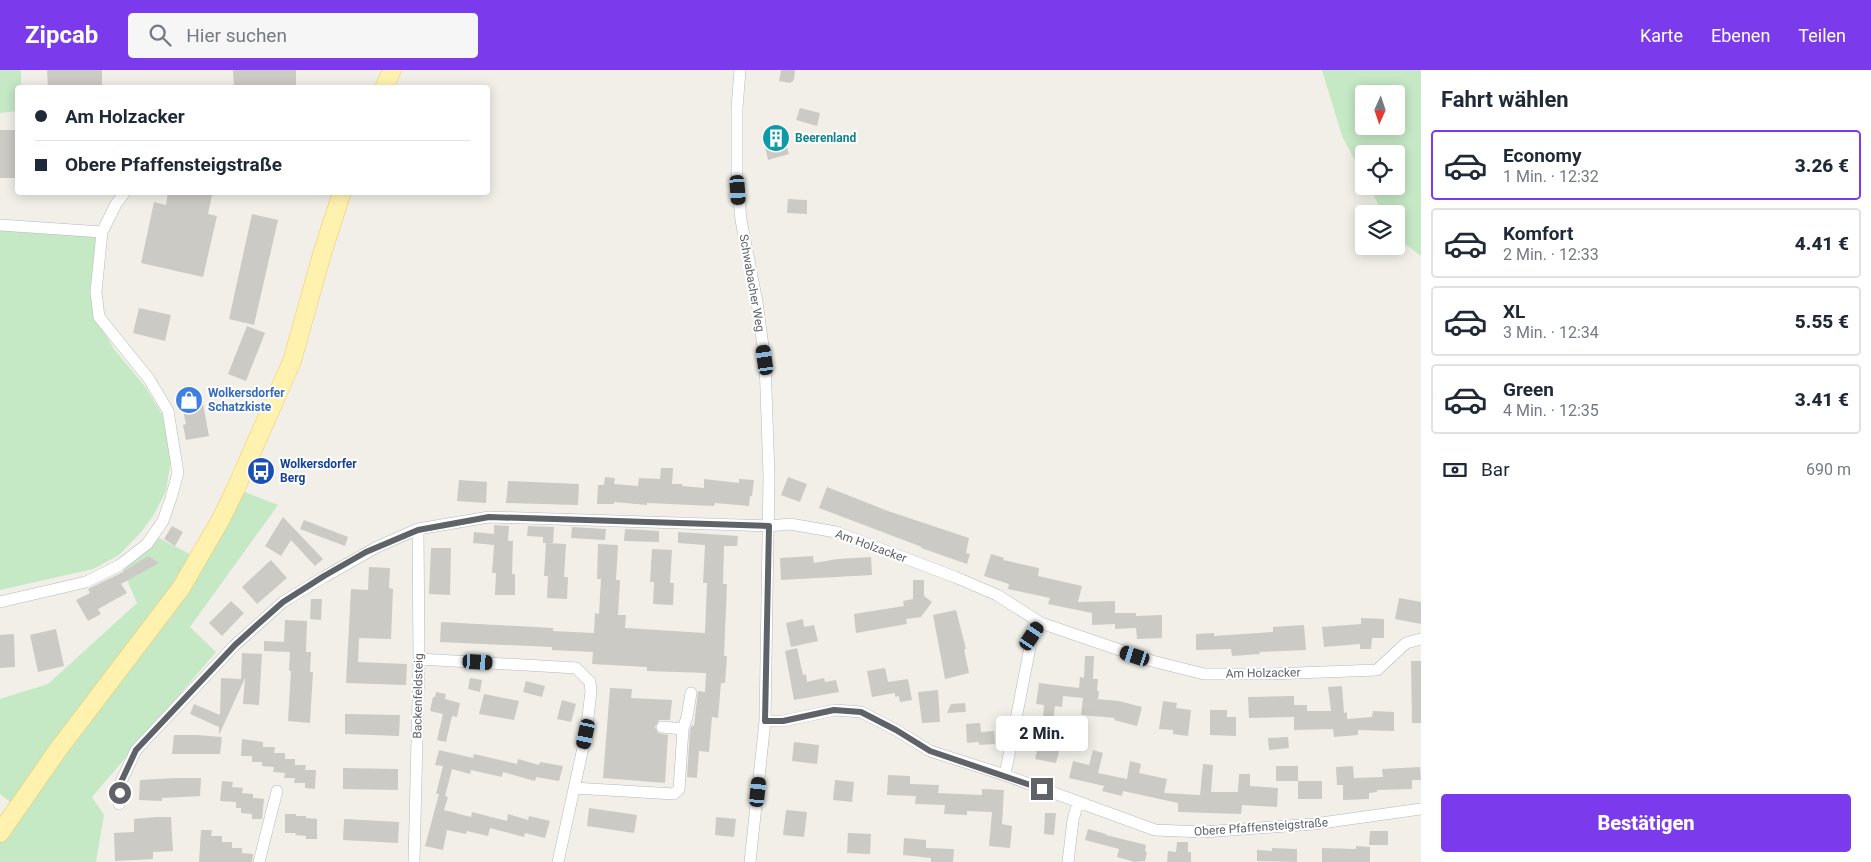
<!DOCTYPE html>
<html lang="de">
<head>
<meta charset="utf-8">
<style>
  :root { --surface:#fff; --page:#f6f6f7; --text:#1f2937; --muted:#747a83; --line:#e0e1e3; --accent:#7c3aed }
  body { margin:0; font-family:Roboto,sans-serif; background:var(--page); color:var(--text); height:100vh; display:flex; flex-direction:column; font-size:19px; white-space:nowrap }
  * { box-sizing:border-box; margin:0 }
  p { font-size:16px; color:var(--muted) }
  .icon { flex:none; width:28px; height:28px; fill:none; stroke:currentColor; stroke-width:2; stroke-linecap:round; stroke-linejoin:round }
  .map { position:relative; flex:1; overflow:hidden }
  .drawer { display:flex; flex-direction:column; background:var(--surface); width:450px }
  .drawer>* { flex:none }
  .guide { position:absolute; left:15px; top:15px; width:475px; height:110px; border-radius:5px; box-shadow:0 2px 12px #0003; display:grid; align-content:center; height:110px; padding:0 20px; background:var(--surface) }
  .needle { width:32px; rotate:183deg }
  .controls { position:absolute; left:1355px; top:15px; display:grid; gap:10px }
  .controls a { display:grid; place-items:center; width:50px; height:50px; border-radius:5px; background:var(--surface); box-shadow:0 2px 12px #0003; font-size:25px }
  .end { position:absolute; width:22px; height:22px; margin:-11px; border:6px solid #5f6368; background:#fff; box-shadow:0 0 0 2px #fff }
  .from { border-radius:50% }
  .bubble { position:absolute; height:35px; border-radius:5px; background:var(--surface); box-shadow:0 2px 12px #0003; font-size:16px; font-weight:800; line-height:35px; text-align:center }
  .car { position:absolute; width:15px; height:30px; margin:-15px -8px; border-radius:6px; box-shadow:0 0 4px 1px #0007; background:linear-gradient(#222 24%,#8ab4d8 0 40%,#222 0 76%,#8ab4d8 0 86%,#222 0) }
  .guide b { display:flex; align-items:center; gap:18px; height:48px; font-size:19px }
  .guide b+b { border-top:1px solid var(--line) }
  .guide i { width:12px; height:12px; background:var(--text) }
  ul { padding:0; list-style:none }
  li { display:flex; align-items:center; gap:15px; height:70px; margin:0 10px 8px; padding:0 10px; border:2px solid var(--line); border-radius:5px }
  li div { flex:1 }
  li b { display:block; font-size:19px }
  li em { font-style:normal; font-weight:800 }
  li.on { border-color:var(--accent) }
  li>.icon { width:45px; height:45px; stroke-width:1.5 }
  h2 { padding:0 20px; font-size:22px; line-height:60px }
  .pay { display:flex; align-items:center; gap:12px; height:55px; padding:0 20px; font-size:19px }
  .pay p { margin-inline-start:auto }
  .cta { display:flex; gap:10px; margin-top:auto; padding:10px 20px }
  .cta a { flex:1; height:58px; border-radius:5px; background:var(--accent); color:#fff; font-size:20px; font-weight:800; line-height:58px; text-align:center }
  header { display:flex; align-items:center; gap:30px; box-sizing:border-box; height:70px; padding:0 25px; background:var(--accent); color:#fff }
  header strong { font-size:24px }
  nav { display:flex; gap:28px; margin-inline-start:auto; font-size:18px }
  .search { width:350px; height:45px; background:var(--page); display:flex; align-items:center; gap:12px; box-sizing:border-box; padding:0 18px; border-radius:5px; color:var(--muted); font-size:19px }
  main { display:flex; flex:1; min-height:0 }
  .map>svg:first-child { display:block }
  .green { fill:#c5e8c5; fill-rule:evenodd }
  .building { fill:#cccac5 }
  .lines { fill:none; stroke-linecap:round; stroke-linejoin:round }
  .street-casing { stroke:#b5b8bc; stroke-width:12 }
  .primary-casing { stroke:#f2c960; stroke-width:19 }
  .street { stroke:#fff; stroke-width:11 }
  .primary { stroke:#fff2af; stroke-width:18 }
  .route { stroke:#5f6368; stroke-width:6 }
  .labels { text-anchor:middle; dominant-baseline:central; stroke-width:4; stroke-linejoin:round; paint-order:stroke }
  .culture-label { font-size:12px; font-weight:bold; fill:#0d838f; stroke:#fff; text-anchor:start }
  .street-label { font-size:12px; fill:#5f6368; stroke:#fff }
  .shop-label { font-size:12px; font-weight:bold; fill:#366cbe; stroke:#fff; text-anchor:start }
  .transit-label { font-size:12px; font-weight:bold; fill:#164399; stroke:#fff; text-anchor:start }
</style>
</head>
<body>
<header>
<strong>Zipcab</strong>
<div class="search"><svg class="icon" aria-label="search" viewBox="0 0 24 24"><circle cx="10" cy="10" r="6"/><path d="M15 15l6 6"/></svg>Hier suchen</div>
<nav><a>Karte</a><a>Ebenen</a><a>Teilen</a></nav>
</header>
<main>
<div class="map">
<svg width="1421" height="792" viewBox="0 0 1421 792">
  <rect width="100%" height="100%" fill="#f1efe8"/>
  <path class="green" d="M0 0H21V17L18 18 17 41 0 43Z
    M1322 0H1421V186L1396 167V144H1383L1369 116H1396V84H1364V107L1342 66ZM1364 24H1396V56H1364Z
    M0 151 97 158 90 221 96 248 114 279 146 318 163 346 171 390 166 421 153 446 141 462 119 485 93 499 0 520Z
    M237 419 278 435 190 557 216 582 92 727 104 745 96 792H0V759L14 735 0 724V629L48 614 137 533 122 498 159 468 201 490Z"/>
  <path class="building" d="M47 0H102V18H48Z
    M233 0H296V18H234Z
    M781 0H795L794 10 790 13 779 11Z
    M800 38 820 43 817 56 796 50Z
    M781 58 789 84 768 90 765 76 769 74 764 62Z
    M0 60H18V108H0Z
    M168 122H200L212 125 208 144 217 146 203 207 141 193 154 132 166 135Z
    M788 129 807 130V144L787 143Z
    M252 144 278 150 254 255 229 249Z
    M139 238 171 245 165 271 133 263Z
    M247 256 265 263 246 311 228 304Z
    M201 323 209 366 186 370 183 355 186 354 180 327Z
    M661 398H673L672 414H682V416L704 418V409L739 413V409L754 410 752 426H750L749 436 715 433 714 436 647 433V435L614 432V434H597L598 415H604L605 407 615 408 614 414 638 416 639 408 660 409Z
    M788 407 807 414 800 432 781 425Z
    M459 410 487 412 486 433 457 431Z
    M508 411 579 414 578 435 506 433Z
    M827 417 888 441 969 468 966 483 970 484 967 494 921 478 922 477 819 438Z
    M283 447 323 489 315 496 291 470 281 486 265 476Z
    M304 450 348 467 345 476 300 459Z
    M494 455 509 456 508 471H513L512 504H515V525H495L496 503H492L494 475 473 473 474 462 494 464Z
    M172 456 183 462 175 476 164 469Z
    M528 456 554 457 553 473H543V467L527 466Z
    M572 457 606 459 605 470 571 468Z
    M625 459 659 461V472L624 471Z
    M678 462 738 466 737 476H724L723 514H727L724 586H727L725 613H721L718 648 712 647 709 682 699 681 697 708 687 707 690 660 692 655 694 656 698 621 705 622 706 603 647 601V597L592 594 593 582 552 580V577L440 572 441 552 553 558V561L594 563 595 543 599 544 601 509H597L598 474 618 475 616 510H620L618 545H626L625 558 705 563 707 513H703L705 475 678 473Z
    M546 473 566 474 564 507H568L567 529 547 528 548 506H544Z
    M431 478H451L450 525 429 524Z
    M652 479 672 480 670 513H674L673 535 653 534 654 512H650Z
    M991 484 1004 488 1003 490 1039 498 1038 506 1082 516 1078 532 1115 531V543H1136V546L1162 545V568L1137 569 1136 558 1115 559V554L1092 555V543L1048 534 1050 528 1008 519 1009 514 984 506Z
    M148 486 159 493 121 514 127 523 98 539 101 544 88 551 76 530 90 523 88 519 123 502Z
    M813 486 814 493 838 489 871 487 872 505 781 510 780 488Z
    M271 490 287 508 257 534 242 517Z
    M369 497 390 498 389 518 393 519 391 569 359 568 358 592 407 594 406 615 346 613 351 519 368 520Z
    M913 510H924V526L932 532 921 547 906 549 907 554 856 563 854 544 904 536 903 531 913 529Z
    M1399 528 1421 532V554L1395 549Z
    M311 529H322L321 550 310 549Z
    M231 531 244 543 222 566 209 553Z
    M956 540 966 579H964L969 603 945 609 933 545Z
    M1361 548 1384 549V568H1372L1371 579H1360V574L1324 577 1322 557 1361 554Z
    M803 549 804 557 814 555 818 571 791 577 786 553Z
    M285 550 307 551 306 582H311L310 602H313L310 653 288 651 291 601H289L290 582 264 581V571L284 572Z
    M1304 555 1306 580 1259 582 1260 584 1232 586 1231 579 1196 580V564L1214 563V566L1273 562V557Z
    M56 559 64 596 38 602 30 565Z
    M14 564 15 597 0 598V565Z
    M797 578 803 605 806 604 807 612 824 608 825 612 836 610 839 622 794 630 785 581Z
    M242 583 262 584 259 635 243 634 245 608 219 665V657L190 644 194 634 220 645 221 608 241 609Z
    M1085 586H1094L1093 609H1098L1097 621H1099L1098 629H1096L1119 631 1142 637 1137 656 1114 650 1115 648 1081 645 1083 628 1063 626 1062 637 1055 636 1053 652 1043 648 1044 635 1036 634 1039 613 1079 618 1080 607 1084 608Z
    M1411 591H1421V653H1412Z
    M885 598 888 612 908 609 912 630 900 632 899 626 895 627V623L872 627 867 601Z
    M470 608 482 610 480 622 468 619Z
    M526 611 545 616 542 627 523 622Z
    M1342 616 1344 643 1347 642V649L1372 647 1373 641 1394 642V661L1358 660V665L1334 667 1333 659 1294 660V647L1249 648 1248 627 1294 626V635H1307V641H1331L1328 617Z
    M610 618 632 619 631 628 672 630 670 650H659L655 657 658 663 668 665 665 713 603 708Z
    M938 620 940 652 922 653 918 622Z
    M436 622 446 624 445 629 460 633 457 647 452 646 446 672 437 670 443 644 430 641 433 627H435Z
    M484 624 519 631 514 650 479 644Z
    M562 630 576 634 571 652 557 649Z
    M1163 631 1177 633 1176 638 1191 640 1188 666 1173 664V660L1159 659Z
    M965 633 966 642 947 643 951 634Z
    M1210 640H1227V647H1236V666L1210 665Z
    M345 644 400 645 399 666 345 664Z
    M980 653 981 662 994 661 995 674 979 675V672L967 673 966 654Z
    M174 665H197L222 667 220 684H172Z
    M1288 667 1289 678 1269 680 1268 668Z
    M1040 668 1061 673 1056 693 1035 689Z
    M242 669 263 672V677H275L274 683H285V689H295V695H306L305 700H316L315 719 305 718V713H294L295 708H284L285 703 273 702 274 697 262 696V692H252V686H241Z
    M794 672 819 675 817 694 792 691Z
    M439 680 473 688 474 684 517 694 518 689 539 695 540 692 563 696 559 711 536 707 535 711 503 702 502 707 471 700 470 704 452 699 445 726 448 727 444 740 471 747 472 742 507 751 508 744 528 750 529 746 550 751 545 768 525 763 524 767 490 758 488 766 467 761 466 764 447 760 443 780 425 776 439 724H436L443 696 435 695Z
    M1093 680 1103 683 1098 703 1127 709 1130 691 1141 694 1139 703 1167 709 1164 723 1200 725 1203 694 1213 695 1211 722H1238L1239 704H1250V716L1278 718 1277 737 1242 735 1241 744 1178 742V733L1123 721 1122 726 1102 721 1104 716 1069 708 1073 691 1089 695Z
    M1276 696H1298V711H1276Z
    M1353 696 1354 708 1383 707 1382 699 1420 697 1421 710H1412V719L1377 720V722L1369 723V729L1343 730V715H1337L1336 697Z
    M343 698 398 699V720L343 719Z
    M888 705 910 706V714L939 715 938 723 982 725V719L1004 720 1002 754 1012 756 1010 778 989 776 992 742 967 741V745L944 744 945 735 915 734 916 726 887 725Z
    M175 708H201L200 726 162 728V731L139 730 140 710Z
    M835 710 854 712 852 732 833 730Z
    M222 711 233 712 232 717 243 718 242 723 253 724V728L264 729 262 749H252V744L241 743V738H236V732L220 731Z
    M1298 711H1322V729H1298Z
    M589 738 637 745 634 763 587 756Z
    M786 740 807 742 804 767 783 765Z
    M1045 743H1056L1054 765 1044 764Z
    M285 744H296V746H306V748L317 749V769H306V766L295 765 296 763H285Z
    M156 747H171L173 781 153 782V789L115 791 114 763 134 762V749Z
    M716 747 736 749 734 767 715 765Z
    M344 749 399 752 398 773 343 770Z
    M1088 759 1106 764V765L1146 775 1145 781 1147 782 1145 791 1135 792 1117 787 1119 779 1085 770Z
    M201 760H212L211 766H222V772H232V778H242V783L253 784 252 792H199Z
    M1370 761H1388V775H1369Z
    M848 763 871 764 870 784 847 783Z
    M904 768 926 770V778L954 779 953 792H931V788L903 785Z
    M1177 772H1188V782H1191V792H1167L1168 781 1176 782Z
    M1356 776 1370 777V792H1322V778L1356 779Z
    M1272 778 1297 779V792L1257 791V780L1272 781Z"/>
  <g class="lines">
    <g class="street-casing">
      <path id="street" d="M740 0 737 38V105L741 150 757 232 765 291 769 406 765 651 750 792
        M0 155 102 162
        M0 532 86 512 120 495 147 474 163 451 171 428 178 403 168 341 149 309 99 247 96 222 102 162 116 134 125 122
        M419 589 576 598 590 612 591 621 586 664 558 792
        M765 651H783L835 640 861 642 896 660 930 681 1005 705 1155 760 1203 762 1314 754 1421 739
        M662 657 683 659
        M1005 705 1032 567 1041 553
        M574 718 674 724 679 719 683 659 687 647 691 623
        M119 734 121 712 136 680 235 575 283 532 324 507 377 477 418 459 489 447 769 456 790 454 836 462 955 507 997 525 1041 553 1152 591 1204 604H1267L1377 600 1406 573 1421 569
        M259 792 277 721
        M414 792 419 589 418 459
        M1068 792 1073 750 1078 732"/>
    </g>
    <g class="primary-casing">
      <path id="primary" d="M384 18 392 0
        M0 763 57 681 181 518 221 449 236 418 292 291 322 184 342 122"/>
    </g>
    <use href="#street" class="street"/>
    <use href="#primary" class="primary"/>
  </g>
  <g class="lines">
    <path class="route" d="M120 723 121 712 136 680 235 575 257 555 283 532 324 506 366 482 418 460 489 447 769 456 765 651H783L834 640 861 642 896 660 930 681 1042 719"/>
  </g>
  <defs>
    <g id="building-disc" transform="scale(1.4375)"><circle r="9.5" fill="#0f9aa8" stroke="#fff"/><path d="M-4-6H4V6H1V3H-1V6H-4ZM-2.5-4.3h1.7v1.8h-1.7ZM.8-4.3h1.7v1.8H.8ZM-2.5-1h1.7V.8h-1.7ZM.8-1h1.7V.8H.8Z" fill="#fff"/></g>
    <g id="shop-disc" transform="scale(1.4375)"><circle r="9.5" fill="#3f7fe0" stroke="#fff"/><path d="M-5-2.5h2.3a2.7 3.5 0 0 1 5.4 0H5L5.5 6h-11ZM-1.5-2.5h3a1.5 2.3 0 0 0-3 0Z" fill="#fff"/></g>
    <g id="bus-disc" transform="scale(1.4375)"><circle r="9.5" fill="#1a4fb4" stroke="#fff"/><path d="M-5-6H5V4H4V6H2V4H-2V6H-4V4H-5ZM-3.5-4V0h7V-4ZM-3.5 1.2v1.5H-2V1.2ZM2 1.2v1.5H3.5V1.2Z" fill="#fff"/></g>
  </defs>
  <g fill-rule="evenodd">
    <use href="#building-disc" x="776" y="68"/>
    <use href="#shop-disc" x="189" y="330"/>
    <use href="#bus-disc" x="261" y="401"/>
  </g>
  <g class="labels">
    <g class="culture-label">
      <text x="795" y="68">Beerenland</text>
    </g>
    <g class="street-label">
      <text transform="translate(752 213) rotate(80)">Schwabacher Weg</text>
      <text transform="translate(871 476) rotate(20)">Am Holzacker</text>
      <text transform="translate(1263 603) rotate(-1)">Am Holzacker</text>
      <text transform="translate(418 626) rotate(-89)">Backenfeldsteig</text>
      <text transform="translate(1261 757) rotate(-4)">Obere Pfaffensteigstraße</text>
    </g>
    <g class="shop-label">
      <text x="208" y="323">Wolkersdorfer<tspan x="208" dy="14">Schatzkiste</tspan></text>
    </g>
    <g class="transit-label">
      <text x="280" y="394">Wolkersdorfer<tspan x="280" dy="14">Berg</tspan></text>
    </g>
  </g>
</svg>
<div class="controls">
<a><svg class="needle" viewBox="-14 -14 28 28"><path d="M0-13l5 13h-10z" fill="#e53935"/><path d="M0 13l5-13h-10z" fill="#747a83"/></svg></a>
<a><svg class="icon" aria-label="locate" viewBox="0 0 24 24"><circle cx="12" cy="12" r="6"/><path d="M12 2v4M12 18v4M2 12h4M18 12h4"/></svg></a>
<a><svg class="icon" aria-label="layers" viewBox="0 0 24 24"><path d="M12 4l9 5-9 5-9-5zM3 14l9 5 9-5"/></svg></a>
</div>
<i class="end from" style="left:120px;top:723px"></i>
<i class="end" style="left:1042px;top:719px"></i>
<div class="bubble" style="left:996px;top:646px;width:92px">2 Min.</div>
<i class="car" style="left:738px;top:120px;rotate:176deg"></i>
<i class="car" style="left:765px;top:290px;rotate:352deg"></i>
<i class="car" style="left:1032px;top:566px;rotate:33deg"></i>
<i class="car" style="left:1135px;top:586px;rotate:288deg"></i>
<i class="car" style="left:478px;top:592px;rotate:93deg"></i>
<i class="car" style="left:586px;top:664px;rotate:192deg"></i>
<i class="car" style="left:758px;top:722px;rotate:6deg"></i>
<div class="guide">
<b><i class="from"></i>Am Holzacker</b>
<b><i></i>Obere Pfaffensteigstraße</b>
</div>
</div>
<section class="drawer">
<h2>Fahrt wählen</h2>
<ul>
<li class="on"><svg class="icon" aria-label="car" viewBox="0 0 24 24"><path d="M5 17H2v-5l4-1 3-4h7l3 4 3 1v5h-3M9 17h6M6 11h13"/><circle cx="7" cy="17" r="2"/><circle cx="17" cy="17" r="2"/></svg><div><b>Economy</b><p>1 Min. · 12:32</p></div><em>3.26 €</em></li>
<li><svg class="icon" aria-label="car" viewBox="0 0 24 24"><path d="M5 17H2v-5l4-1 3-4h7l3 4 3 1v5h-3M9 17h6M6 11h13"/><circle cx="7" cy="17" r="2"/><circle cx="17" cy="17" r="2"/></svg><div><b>Komfort</b><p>2 Min. · 12:33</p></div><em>4.41 €</em></li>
<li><svg class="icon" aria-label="car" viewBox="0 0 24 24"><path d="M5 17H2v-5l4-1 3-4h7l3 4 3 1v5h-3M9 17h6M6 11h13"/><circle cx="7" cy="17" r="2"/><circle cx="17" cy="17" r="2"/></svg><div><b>XL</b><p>3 Min. · 12:34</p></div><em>5.55 €</em></li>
<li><svg class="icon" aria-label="car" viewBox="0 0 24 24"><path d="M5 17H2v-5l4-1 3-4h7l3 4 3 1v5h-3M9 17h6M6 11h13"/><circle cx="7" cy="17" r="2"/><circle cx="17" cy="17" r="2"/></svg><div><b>Green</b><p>4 Min. · 12:35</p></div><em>3.41 €</em></li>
</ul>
<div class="pay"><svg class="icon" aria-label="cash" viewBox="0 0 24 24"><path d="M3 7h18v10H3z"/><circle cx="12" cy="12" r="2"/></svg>Bar<p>690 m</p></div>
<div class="cta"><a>Bestätigen</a></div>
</section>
</main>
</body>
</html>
